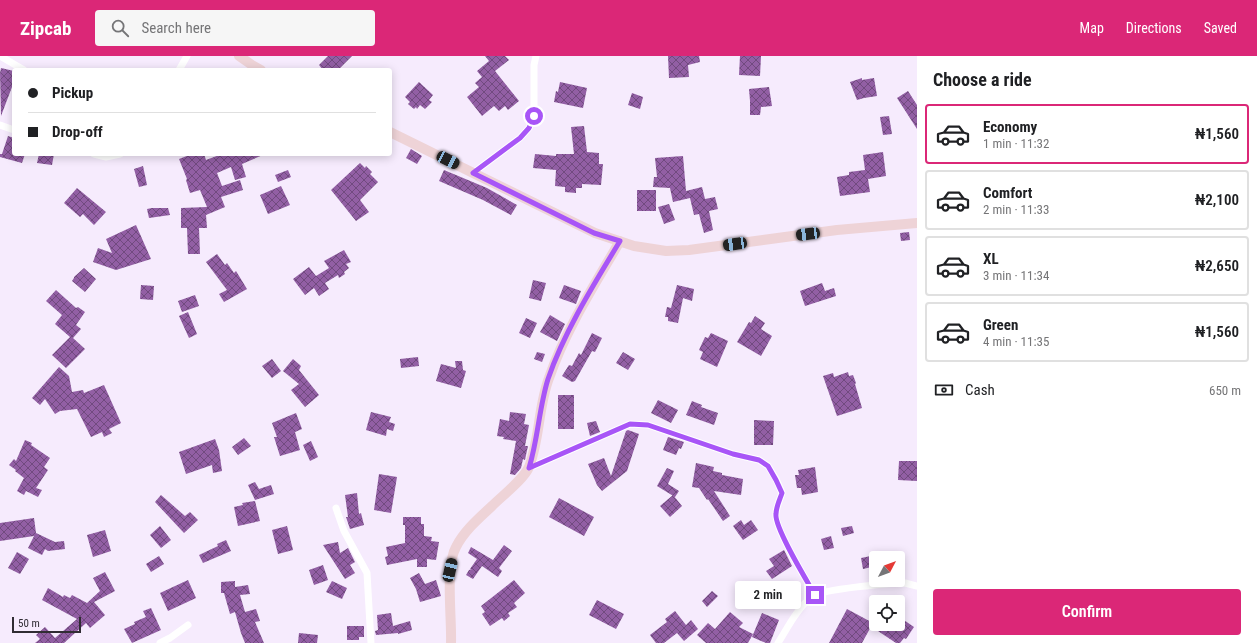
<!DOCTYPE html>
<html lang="en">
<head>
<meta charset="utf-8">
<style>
  :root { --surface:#fff; --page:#f6f6f6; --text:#202124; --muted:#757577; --line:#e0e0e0; --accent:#db2777 }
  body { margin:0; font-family:"Roboto Condensed",sans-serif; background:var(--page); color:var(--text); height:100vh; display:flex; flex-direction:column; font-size:15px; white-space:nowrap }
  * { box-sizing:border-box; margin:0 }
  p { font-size:13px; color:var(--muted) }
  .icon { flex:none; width:22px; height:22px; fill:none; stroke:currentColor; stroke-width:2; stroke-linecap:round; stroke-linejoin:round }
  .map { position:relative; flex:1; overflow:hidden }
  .details { display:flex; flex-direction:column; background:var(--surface); width:340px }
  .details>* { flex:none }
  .banner { position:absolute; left:12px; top:12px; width:380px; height:88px; border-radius:4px; box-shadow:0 2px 10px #0003; display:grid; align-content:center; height:88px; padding:0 16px; background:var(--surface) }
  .needle { width:26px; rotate:49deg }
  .tools { position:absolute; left:869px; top:495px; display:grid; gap:8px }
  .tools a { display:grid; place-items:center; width:36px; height:36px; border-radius:4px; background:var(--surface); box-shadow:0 2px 10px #0003; font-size:20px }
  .scale { position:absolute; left:12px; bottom:10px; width:69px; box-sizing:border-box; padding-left:4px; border:2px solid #302c33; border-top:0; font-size:11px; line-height:14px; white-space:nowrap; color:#302c33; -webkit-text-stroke:3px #f6ebfd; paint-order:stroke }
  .end { position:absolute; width:18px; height:18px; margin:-9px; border:5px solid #a855f7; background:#fff; box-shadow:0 0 0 2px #fff }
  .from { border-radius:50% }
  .bubble { position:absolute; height:28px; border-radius:4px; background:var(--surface); box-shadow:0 2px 10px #0003; font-size:13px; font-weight:600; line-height:28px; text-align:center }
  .car { position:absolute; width:12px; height:24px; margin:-12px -6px; border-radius:5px; box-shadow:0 0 3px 1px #0007; background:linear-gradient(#222 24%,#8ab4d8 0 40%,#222 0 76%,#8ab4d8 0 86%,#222 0) }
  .banner b { display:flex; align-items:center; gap:14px; height:38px; font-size:15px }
  .banner b+b { border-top:1px solid var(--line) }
  .banner i { width:10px; height:10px; background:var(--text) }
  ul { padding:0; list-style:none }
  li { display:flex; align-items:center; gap:12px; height:60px; margin:0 8px 6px; padding:0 8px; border:2px solid var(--line); border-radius:4px }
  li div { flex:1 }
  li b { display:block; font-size:15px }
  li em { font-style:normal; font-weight:600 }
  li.selected { border-color:var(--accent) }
  li>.icon { width:36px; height:36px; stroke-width:1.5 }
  h2 { padding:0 16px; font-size:18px; line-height:48px }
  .pay { display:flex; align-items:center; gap:10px; height:44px; padding:0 16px; font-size:15px }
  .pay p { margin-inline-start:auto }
  .button { display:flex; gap:8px; margin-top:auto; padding:8px 16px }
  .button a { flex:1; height:46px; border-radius:4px; background:var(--accent); color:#fff; font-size:16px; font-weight:600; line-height:46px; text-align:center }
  header { display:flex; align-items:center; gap:24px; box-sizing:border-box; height:56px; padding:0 20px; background:var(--accent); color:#fff }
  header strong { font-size:19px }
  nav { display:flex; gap:22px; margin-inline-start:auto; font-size:14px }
  .search { width:280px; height:36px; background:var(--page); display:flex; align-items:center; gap:10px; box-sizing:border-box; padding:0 14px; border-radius:4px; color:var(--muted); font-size:15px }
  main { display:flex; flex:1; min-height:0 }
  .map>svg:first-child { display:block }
  .building { fill:url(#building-cross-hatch) }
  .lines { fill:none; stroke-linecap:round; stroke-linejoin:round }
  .street { stroke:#fff; stroke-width:7 }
  .secondary { stroke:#eed3d7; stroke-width:10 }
  .route { stroke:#a855f7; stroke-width:5 }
</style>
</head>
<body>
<header>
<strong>Zipcab</strong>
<div class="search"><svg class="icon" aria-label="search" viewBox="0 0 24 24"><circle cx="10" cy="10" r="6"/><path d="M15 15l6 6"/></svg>Search here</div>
<nav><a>Map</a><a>Directions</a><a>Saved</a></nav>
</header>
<main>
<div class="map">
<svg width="917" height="587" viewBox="0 0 917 587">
  <defs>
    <pattern id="building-cross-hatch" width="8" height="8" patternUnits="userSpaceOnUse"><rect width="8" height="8" fill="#925fa4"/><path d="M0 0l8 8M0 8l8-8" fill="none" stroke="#714a7f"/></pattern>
  </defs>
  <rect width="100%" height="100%" fill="#f6ebfd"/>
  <path class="building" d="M328 0H352L338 14H323L319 9Z
    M485 0H505L509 4 495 15 519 45 508 54 505 50 499 55 494 50 482 60 467 41 479 31 475 27 482 21 477 15 489 5Z
    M668 0H699L700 6 688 9 689 21 669 22Z
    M740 0H761L760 20 739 19Z
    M1 12 14 15V31H12L1 60 0 17Z
    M862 22V24L874 22 877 40 864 42 857 44 850 26Z
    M419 26 433 39 429 44 432 46 425 53 420 49 417 53 416 51 414 53 408 48 410 46 405 41Z
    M560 26 587 32 583 52 554 46 556 35 558 36Z
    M769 31 772 50 761 51 760 59H750V45L749 33Z
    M908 35 917 49V73L897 42Z
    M632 37 643 41 640 53 628 49Z
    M889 60 892 78 883 79 880 61Z
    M584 70 587 96 599 97V108H603L601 129 582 128V132H576V137L565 136V131L555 130 556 114 533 112 535 98 556 100V98H574L571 71Z
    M8 80 14 82V98H25L22 107 0 101V98H2Z
    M411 93 422 100 417 108 406 102Z
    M883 96 886 120 868 123 870 136 840 140 837 121 849 119V116L865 114 863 99Z
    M39 98H54L52 109 37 107Z
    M192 98H204L206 104 222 98H265L242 108 246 121 235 124 231 111 217 117 222 130 240 124 243 134 221 141 225 151 206 159 207 172H199L200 198H188L187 172H181V152L207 151 200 134 190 137 186 124 187 123 179 103Z
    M683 100 686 135 702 131 705 143 715 141 718 153 709 155 713 174 704 177 699 158 694 159 690 142 673 146 670 132 653 131 654 121H657L655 102Z
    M360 107 365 112 366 110 372 116 370 118 378 126 360 144 369 156 356 165 331 134Z
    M143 110 147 129 139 131 134 113Z
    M288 114 291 121 278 126 275 119Z
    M444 114 487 132 517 149 511 159 483 144 439 125Z
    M281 130 290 149 268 158 260 139Z
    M77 132 106 156 94 169 83 158 80 161 64 147Z
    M637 134H656V155H637Z
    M669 148 675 164 664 168 658 151Z
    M152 152H168L170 159 149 162 147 153Z
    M136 169 151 203 116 214 93 206 98 192 112 197 106 183Z
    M909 176 910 184 901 185 900 177Z
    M344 194 351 206 346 208 349 212 344 216 345 218 339 222 338 219 325 227 329 233 319 240 314 232 305 239 293 223 309 211 316 220 329 212 324 205Z
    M217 198 225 209 227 207 234 217 236 215 247 233 224 246 219 238 227 234 206 206Z
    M84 212 96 223 85 236 72 225 74 222V221Z
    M533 224 546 227 541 245 529 242Z
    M822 227 825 235 834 232 836 240 805 250 800 235Z
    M141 229 154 230 153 244 140 243Z
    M564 229 581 235 576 248 559 242Z
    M677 229 694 233 692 245 683 242 678 267 668 265V261H665L667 251 671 252Z
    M56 234 76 252 78 251 85 256 76 269 81 273 73 282 85 293 66 312 52 299 70 281 55 268 62 259 46 245Z
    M195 239 199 250 182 256 178 245Z
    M188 256 197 278 189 282 179 260Z
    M550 259 565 268 557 285 540 276Z
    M755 260 765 267 761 273 772 280 761 300 737 286 749 266 751 267Z
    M526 262 537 267 530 282 519 277Z
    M592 277 602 282 595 296 592 295 575 325 572 326 562 320 569 309 572 310 579 297 581 299Z
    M711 277 728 285 717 311 700 303 703 296 699 294 705 281 708 282Z
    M537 296 545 298 542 306 534 303Z
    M623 296 635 303 628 314 616 307Z
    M418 301 419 310 401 312 400 303Z
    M272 303 281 315 272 322 262 310Z
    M293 303 301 310 299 314 319 339 305 351 291 334 299 328 283 315Z
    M455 305H462L463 314 466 315 461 332 436 325 441 308 456 312Z
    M59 311 69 320 72 336 83 334 84 337 104 329 121 367 109 373 112 377 104 381 102 376 91 381 77 353 60 355 55 358 45 343 40 349 32 342Z
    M848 316 849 320 853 319 856 327 855 328 862 352 837 360 823 320 833 317 834 321Z
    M558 339H574V373H558Z
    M658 344 678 354 671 367 651 357Z
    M692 345 702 349 701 351 718 357 714 369 686 359Z
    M371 356 391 361 389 366 395 368 393 375 387 373 386 380 366 374Z
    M510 356 526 358 524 368 529 369 525 390H528L526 399 525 404 523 403 521 412 515 419 510 418 516 385 503 383 504 381 497 380 500 363 509 365Z
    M296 357 302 373 295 376 300 394 280 400 274 381H277L272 367Z
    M754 364 774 365 773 389H754Z
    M596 365 600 376 590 380 587 367Z
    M628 374 639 378 627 415 602 435 597 429 588 408 604 402 611 420 626 375Z
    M668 381 684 386 681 393 679 392 676 399 663 394Z
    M244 382 251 390 238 399 232 391Z
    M215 383 219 394 222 415 213 417 212 409 186 418 179 396Z
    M25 384 32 387 31 389 50 402 44 411 48 414 36 432 42 434 38 441 26 435 24 439 17 435 24 422 15 415 16 414 9 409 14 403 16 405Z
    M311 385 318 401 310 405 303 389Z
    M899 405H917V425L898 424Z
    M696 407 714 411 713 415 722 417V419L743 423 741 439 714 435 730 460 723 465 708 443 707 444 699 432 692 431Z
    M815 411 818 436 802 439 801 432H797L795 419H799L798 414Z
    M667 412 674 415 668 428 679 435 675 441 657 430Z
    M379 418 397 421 391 457 374 454Z
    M255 426 259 433 271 429 274 438 255 444 248 429Z
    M357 437 359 458 361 457 364 469 350 473 346 461H348L345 439Z
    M161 439 185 460 190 456 198 464 184 477 155 446Z
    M673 439 682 450 670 461 660 450Z
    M559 442 594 461 584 480 549 461Z
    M255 445 260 465 238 470 234 451 243 449 242 447Z
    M403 461H421V468H424V480L432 481 431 485 439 486 436 504 427 503V511H417V503L387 509 385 501 388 500 386 491 405 487V469H403Z
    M34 462 36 477 55 486 64 485 65 493 48 495 45 493 42 499 28 492 34 480 0 485V467Z
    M741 464 744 469 751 464 758 474 743 484 733 470Z
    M160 470 171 484 161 492 150 479Z
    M287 470 293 494 278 498 272 474Z
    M852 470 854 477 843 480 841 472Z
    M105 474 111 495 93 501 87 479Z
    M831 480 834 492 824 494 821 483Z
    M226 484 231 495 203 507 199 499 218 490 217 488Z
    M338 486 340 497 348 492 355 506 350 509 355 517 345 523 323 489Z
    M504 489 512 495 499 512 502 515 498 521 482 510 473 523 466 519 469 514 472 513H470L477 503 468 497 471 491 493 504Z
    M784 494 792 510 772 523 766 515 774 510 769 503Z
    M17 496 29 503 20 518 8 512Z
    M876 499V510L863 513 861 502Z
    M159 500 164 508 151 516 146 508Z
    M323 509 328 524 314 529 309 514Z
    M105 516 115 535 94 546 105 559 90 572 86 567 64 587H35L40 583 36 579 45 571 55 582 77 563 42 544 48 532 63 541 64 539 70 542 72 539 87 547 100 535 93 522Z
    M419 517 425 528 436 524 441 540 420 546 416 533 410 522Z
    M188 524 196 542 168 555 160 537Z
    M514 524 525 537 514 547 517 551 508 557 510 560 504 565 502 562 490 570 482 558 485 556 481 550Z
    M235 525V531L248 529 250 538 240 539 245 556 256 553 260 565 255 566 264 587H245L241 577 235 556 230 558 224 537H221V526Z
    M332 525 347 532 342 543 326 536Z
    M712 535 718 540 707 551 702 545Z
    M597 544 624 558 616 573 589 559Z
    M151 552 161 574 132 587 124 573 135 568 134 566 146 561 143 555Z
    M847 553 873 567 862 587H829Z
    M675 555 686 569 691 564 698 573 684 585 677 577 664 587H656L650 579 667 566 665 563Z
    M730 556 743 567 739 571 753 578 748 587H706L697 579 708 567 715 573Z
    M391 557 393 570 410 565 412 574 398 578V577L376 579 375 575 378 574 377 559Z
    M762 557 779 564 770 587H766L752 581Z
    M898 560 914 571 906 583 904 582 900 587H896L878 575 883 568H898Z
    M347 570H364V581H359V584H347Z
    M299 577 318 579 317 587H298Z"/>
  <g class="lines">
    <path class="street" d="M0 0 24 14
      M179 14 187 0
      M0 69 14 74
      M94 98 106 101 120 98
      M473 117 520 82 529 72 534 60V9L536 0
      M529 412 630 368 648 369 733 398 759 404 768 410 776 423 782 437C780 443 776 451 776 458 774 471 807 525 815 539
      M336 452 344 475 367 517 371 587
      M160 587 170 582 188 569
      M778 587C788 571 798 551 813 540 824 533 890 527 905 527 909 528 913 529 917 530"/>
    <path class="secondary" d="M239 0 252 9 261 14
      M390 76 595 177 634 190 666 195 689 194 837 174 917 167
      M451 587C452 563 445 510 456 491 464 475 479 462 492 450 502 440 524 423 529 411 540 383 538 351 549 322 566 273 594 230 620 185"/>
  </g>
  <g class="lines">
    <path class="route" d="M534 60 529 72 520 82 473 117 594 177 620 185C594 228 564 276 548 323 539 352 538 383 529 412L630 368 648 369 733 398 759 404 768 410 776 424 782 437C780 443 776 451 776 458 774 471 807 525 815 539"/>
  </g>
</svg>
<div class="tools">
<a><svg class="needle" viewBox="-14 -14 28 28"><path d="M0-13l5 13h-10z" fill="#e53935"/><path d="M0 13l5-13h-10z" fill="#757577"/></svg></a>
<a><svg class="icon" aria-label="locate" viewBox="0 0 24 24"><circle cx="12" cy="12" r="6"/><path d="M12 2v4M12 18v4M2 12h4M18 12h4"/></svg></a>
</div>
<div class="scale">50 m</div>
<i class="end from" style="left:534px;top:60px"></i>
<i class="end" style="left:815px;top:539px"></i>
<div class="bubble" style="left:735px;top:525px;width:66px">2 min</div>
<i class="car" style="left:448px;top:104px;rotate:117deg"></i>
<i class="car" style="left:808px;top:178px;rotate:263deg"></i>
<i class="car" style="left:735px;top:188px;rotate:262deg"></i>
<i class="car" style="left:450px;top:514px;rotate:13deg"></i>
<div class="banner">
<b><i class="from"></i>Pickup</b>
<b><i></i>Drop-off</b>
</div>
</div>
<section class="details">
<h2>Choose a ride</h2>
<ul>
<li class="selected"><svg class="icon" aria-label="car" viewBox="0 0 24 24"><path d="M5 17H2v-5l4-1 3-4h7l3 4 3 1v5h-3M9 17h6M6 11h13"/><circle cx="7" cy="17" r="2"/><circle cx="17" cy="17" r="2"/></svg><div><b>Economy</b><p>1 min · 11:32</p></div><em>₦1,560</em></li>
<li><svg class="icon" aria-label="car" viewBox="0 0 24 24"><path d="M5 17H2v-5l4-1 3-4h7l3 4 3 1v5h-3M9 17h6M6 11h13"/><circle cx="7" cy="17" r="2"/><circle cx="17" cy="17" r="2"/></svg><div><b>Comfort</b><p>2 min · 11:33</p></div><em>₦2,100</em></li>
<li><svg class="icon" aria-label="car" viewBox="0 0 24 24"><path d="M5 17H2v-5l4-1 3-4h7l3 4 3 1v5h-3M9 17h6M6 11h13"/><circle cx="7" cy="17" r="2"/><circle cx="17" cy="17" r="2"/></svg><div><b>XL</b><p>3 min · 11:34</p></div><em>₦2,650</em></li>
<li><svg class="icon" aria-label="car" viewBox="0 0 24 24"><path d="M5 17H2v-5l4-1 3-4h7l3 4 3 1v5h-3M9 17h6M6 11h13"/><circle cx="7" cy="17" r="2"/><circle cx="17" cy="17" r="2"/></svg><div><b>Green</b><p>4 min · 11:35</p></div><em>₦1,560</em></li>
</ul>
<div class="pay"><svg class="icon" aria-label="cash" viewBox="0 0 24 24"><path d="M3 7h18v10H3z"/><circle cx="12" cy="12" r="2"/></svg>Cash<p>650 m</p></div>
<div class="button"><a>Confirm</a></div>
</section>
</main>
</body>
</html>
